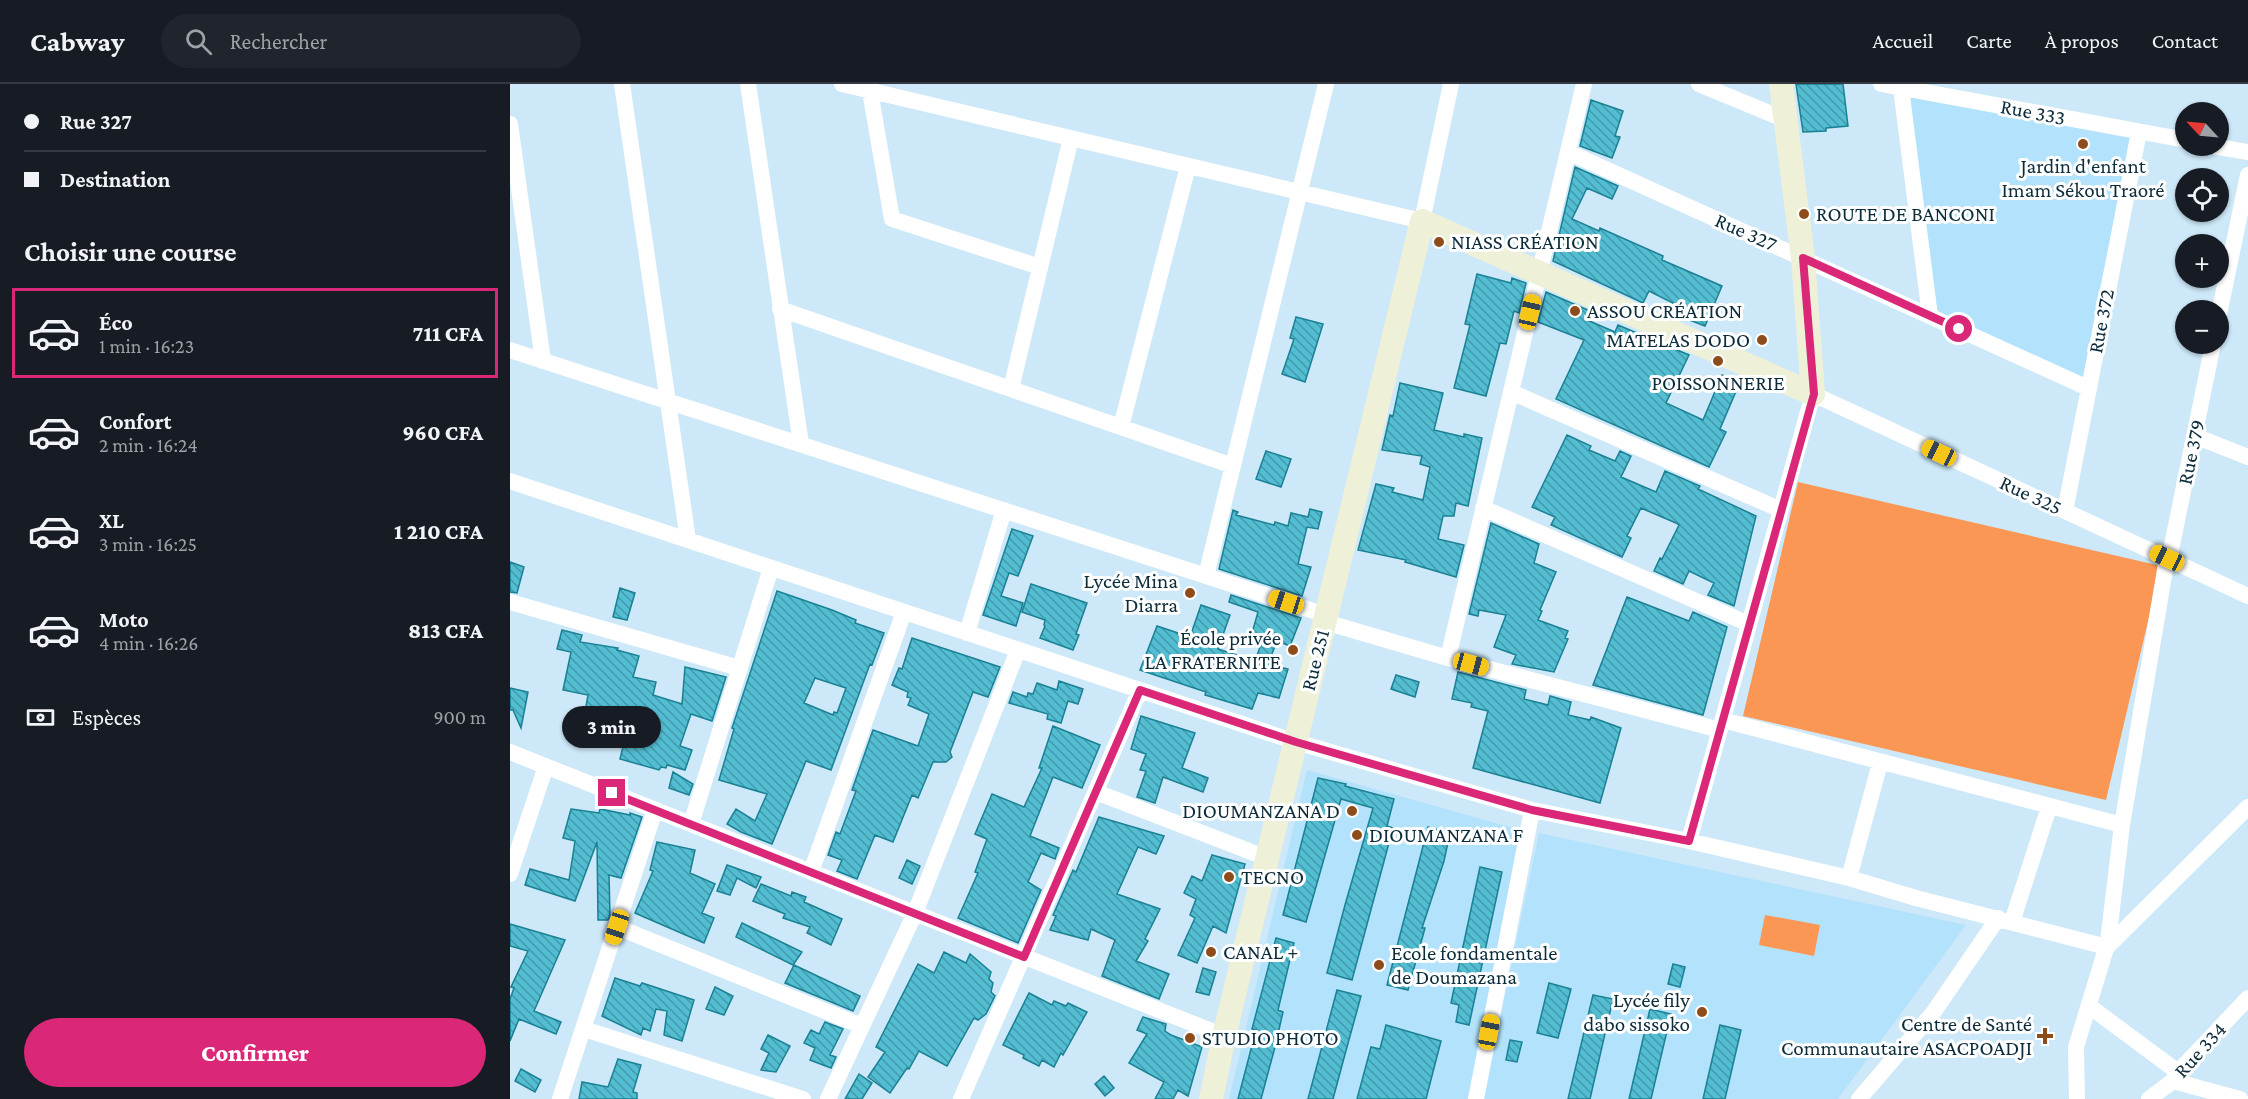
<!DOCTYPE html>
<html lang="fr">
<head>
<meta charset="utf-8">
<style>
  :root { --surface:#171b24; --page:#20242c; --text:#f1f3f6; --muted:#9ea1a6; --line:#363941; --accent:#db2777 }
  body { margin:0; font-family:"Crimson Pro",serif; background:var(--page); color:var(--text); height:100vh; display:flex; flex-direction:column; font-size:22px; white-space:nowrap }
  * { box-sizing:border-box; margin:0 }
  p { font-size:20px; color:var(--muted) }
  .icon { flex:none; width:33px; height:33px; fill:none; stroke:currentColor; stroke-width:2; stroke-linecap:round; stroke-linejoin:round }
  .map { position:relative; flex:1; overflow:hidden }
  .panel { display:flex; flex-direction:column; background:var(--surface); width:510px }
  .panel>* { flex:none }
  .top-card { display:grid; align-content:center; height:132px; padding:0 24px; background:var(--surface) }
  .needle { width:39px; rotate:296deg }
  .controls { position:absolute; left:1665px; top:18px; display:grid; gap:12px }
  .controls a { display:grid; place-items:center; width:54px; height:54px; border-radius:50%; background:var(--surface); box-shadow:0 2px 4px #0004; font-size:30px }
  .end { position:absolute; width:27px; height:27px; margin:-14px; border:8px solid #db2777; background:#fff; box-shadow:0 0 0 3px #fff }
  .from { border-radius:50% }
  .bubble { position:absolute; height:42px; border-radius:21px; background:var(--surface); box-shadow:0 2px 4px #0004; font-size:20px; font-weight:800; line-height:42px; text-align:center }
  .car { position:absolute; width:18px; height:36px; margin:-18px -9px; border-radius:8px; box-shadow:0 0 4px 2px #0007; background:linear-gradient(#f5c518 24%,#345 0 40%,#f5c518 0 76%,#345 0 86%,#f5c518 0) }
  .top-card b { display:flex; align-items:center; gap:21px; height:57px; font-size:22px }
  .top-card b+b { border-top:2px solid var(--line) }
  .top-card i { width:15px; height:15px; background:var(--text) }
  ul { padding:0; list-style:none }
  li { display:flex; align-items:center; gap:18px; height:90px; margin:0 12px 9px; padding:0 12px; border:3px solid transparent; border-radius:0px }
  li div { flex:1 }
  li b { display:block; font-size:22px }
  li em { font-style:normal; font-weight:800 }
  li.selected { border-color:var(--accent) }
  li>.icon { width:54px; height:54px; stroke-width:1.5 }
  h2 { padding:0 24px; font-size:27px; line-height:72px }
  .pay { display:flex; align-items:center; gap:15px; height:66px; padding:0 24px; font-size:22px }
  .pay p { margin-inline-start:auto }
  .button { display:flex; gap:12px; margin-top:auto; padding:12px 24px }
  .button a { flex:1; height:69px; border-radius:36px; background:var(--accent); color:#fff; font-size:24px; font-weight:800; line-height:69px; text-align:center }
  header { display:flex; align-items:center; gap:36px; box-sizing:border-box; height:84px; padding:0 30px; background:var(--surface); border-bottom:2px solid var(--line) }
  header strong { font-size:28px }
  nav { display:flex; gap:33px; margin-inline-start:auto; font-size:21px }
  .search { width:420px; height:54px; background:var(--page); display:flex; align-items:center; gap:15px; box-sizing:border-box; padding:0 21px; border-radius:33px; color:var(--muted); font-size:22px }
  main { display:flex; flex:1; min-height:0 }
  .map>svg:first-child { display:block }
  .built { fill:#b3e2fc }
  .pitch { fill:#fa9755 }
  .building { fill:url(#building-back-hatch); stroke:#198193; stroke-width:1.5; fill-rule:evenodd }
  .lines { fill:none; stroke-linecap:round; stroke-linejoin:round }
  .minor { stroke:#fff; stroke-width:16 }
  .secondary { stroke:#eef1d8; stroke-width:24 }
  .route { stroke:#db2777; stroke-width:8 }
  .poi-dot { fill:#8e4c1b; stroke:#fff; stroke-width:2 }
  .labels { text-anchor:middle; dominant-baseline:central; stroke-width:6; stroke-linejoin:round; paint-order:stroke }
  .street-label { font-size:21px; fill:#0c2c3b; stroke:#fff }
  .poi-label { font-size:21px; fill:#0c2c3b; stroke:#fff; text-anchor:start }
</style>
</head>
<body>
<header>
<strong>Cabway</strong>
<div class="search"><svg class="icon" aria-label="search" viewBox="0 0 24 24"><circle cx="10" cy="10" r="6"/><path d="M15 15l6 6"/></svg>Rechercher</div>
<nav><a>Accueil</a><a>Carte</a><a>À propos</a><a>Contact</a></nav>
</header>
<main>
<section class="panel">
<div class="top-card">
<b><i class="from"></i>Rue 327</b>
<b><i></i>Destination</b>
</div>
<h2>Choisir une course</h2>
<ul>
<li class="selected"><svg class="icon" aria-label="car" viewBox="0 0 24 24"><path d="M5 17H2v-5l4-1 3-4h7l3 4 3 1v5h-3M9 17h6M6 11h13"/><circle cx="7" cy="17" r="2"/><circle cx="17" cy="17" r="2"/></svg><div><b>Éco</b><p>1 min · 16:23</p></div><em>711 CFA</em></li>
<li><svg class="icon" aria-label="car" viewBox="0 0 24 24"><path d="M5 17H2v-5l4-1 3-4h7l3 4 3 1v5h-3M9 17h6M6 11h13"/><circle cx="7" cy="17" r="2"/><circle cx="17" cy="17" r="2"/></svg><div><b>Confort</b><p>2 min · 16:24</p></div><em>960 CFA</em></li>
<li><svg class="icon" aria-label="car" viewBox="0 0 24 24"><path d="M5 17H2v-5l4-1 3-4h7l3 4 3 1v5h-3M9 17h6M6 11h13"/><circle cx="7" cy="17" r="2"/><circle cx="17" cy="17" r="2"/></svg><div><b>XL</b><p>3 min · 16:25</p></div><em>1 210 CFA</em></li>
<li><svg class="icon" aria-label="car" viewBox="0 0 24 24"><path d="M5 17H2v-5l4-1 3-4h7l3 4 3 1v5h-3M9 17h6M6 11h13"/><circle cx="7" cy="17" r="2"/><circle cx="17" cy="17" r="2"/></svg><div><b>Moto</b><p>4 min · 16:26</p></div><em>813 CFA</em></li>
</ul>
<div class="pay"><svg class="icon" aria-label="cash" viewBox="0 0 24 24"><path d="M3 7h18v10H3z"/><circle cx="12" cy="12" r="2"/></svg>Espèces<p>900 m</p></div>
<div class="button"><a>Confirmer</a></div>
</section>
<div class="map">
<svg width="1738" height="1015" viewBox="0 0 1738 1015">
  <defs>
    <pattern id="building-back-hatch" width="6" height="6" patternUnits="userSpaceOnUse" patternTransform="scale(1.5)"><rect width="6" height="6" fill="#53bdd2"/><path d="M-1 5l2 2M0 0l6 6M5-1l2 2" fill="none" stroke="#439aac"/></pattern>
  </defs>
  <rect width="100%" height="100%" fill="#cde8f8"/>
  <path class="built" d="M1398 5 1629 48 1578 304 1427 235Z
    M797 686 1014 747 959 1015H719Z
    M1029 749 1456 841 1328 1015H973Z"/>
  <path class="pitch" d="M1288 398 1651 482 1596 716 1233 632Z
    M1255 831 1310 841 1304 872 1249 861Z"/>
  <path class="building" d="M1286 0H1333L1338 42 1316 44V47L1293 48Z
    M1081 16 1113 27 1105 52 1110 53 1102 74 1070 62Z
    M1065 83 1108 102 1102 115 1077 104 1062 135 1089 147 1090 144 1153 172 1152 176 1212 202 1195 242 1159 228 1163 219 1139 207 1133 219 1043 177Z
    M967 190 1001 199 1002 194 1016 199 1009 229 1004 227 996 260 990 259 976 312 944 304 960 241 955 240Z
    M1036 208 1080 227 1077 236 1105 248 1108 241 1179 271 1156 319 1193 336 1212 291 1230 298 1210 345 1216 348 1199 383 1046 315 1074 256 1028 238Z
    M786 233 813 240 795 298 772 290 784 255 780 254Z
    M890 299 933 309 924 346 954 353V350L972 354 958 422 946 419 944 432H933L928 455 954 461 946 493 895 478 896 476 848 466 866 400 884 404 882 408 913 416 920 383 910 380 912 372 872 366 880 331 883 332Z
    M1057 351 1081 362 1079 366 1105 377 1110 367 1121 372 1111 393 1146 408 1155 387 1190 402 1188 405 1246 432 1224 522 1198 511 1204 499 1179 487 1173 500 1144 487 1150 474 1152 475 1169 441 1166 439 1131 424 1117 452 1121 454 1112 473 1041 441 1045 433 1022 423Z
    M756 367 781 375 771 403 746 395Z
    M800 425 812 428 808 445 797 443 788 480 801 483 792 512 709 485 723 426 728 428 726 431 764 441 765 438 778 442 781 429 798 433Z
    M981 439 1029 460 1024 479 1046 488 1030 526 1032 527 1028 536 1058 547 1055 554 1058 555 1044 588 1002 580 1006 571 984 563 996 531 969 526 968 532 959 530Z
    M502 445 523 452 508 492 499 489 491 512 513 519 506 542 473 531Z
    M0 478 14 483 7 509 0 508Z
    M521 500 577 519 566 550 569 551 563 566 530 554 535 542 534 541 535 536 512 528Z
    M110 504 125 509 117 536 103 533Z
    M267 507 322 526 346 536 345 539 374 549 362 581 360 580 321 686 296 677 262 760 231 748 217 740 226 725 245 737 257 710 209 696 224 645 222 644ZM305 594 336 604 327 629 324 628 323 631 294 619Z
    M721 511 791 534 780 562 767 557 758 580 778 585 769 614 748 609 742 625 695 611 696 608 630 586 647 542 680 553 691 521 720 531 708 565 745 577 754 552 742 549 748 528 719 518Z
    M1117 513 1179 537 1183 528 1217 543 1193 631 1083 601Z
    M52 546 72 551 70 558 108 564 107 566 129 572 123 593 146 598 143 611 172 620 175 583 216 593 202 637 181 630 170 662 182 666 175 686 157 681 156 684 151 683 149 686 110 675 117 646 73 639 78 611 53 606 61 568 47 565Z
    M402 554 490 583 478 613 463 608 440 668 442 673 436 678H423L408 714 402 711 383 758 365 751 347 795 327 787 332 776 318 771 326 748 330 750 346 707 342 706 363 646 408 662 419 630 398 621 401 614 397 613 398 608 382 601 389 584 392 585Z
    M948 588 1016 606 1014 615 1038 621 1040 612 1061 618 1058 631 1080 636 1081 633 1111 644 1090 719 963 684 978 627 961 623 962 619 942 615Z
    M886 591 909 598 905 613 881 605Z
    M549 597 573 605 568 620 558 617 551 639 537 635 538 630 499 619 503 608 517 613 518 609 523 610 527 599 547 606Z
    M0 604 18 608 11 644 3 626H0Z
    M631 632 685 649 672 684 698 694 693 708 653 693 645 719 627 713 636 687 630 686 636 670 621 665Z
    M543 642 590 661 572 704 543 693 520 752 549 764 545 775 531 769 518 798 531 806 508 859 448 834 468 789 465 788 477 755 465 750 482 710 514 723 532 684H529Z
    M163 688 183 700 179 711 159 704Z
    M808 694 836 700 835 702 884 715 877 742 883 744 842 896 817 889 835 821 863 724 831 715 796 838 773 831Z
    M61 725 89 729 90 725 120 731V729L132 733 111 794 99 791 100 831 98 836H88L87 758 65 817 15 801 20 785 59 796 65 757 53 754Z
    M589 733 654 752 646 770 628 763 607 810 650 825 635 855 638 857 626 877 659 890 649 915 592 892 605 856 581 845 578 856 540 846 546 832 543 831 563 786 566 788Z
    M918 743 940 749 934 777 912 844H915L898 906 877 901Z
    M147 758 185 766 180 789 205 800 192 829 204 834 194 859 125 829 143 787 140 786Z
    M702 771 735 780 716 849 703 842 687 879 668 871 685 834 680 831 686 815 674 809 682 792 692 797Z
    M397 776 410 782 402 800 389 794Z
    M217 781 251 793 246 804 227 794 220 811 207 807Z
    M970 783 992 788 959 941 946 938 949 921 941 919Z
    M251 800 281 812 282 808 296 813 294 818 332 835 321 861 297 849 300 843 273 834 275 830 243 817Z
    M232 839 292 868 283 881 226 853Z
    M0 840 55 856 24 927 51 938 46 950 9 935 0 957V915L4 904 1 903 18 867 0 862Z
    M766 854 784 859 768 926 773 928 765 963 751 1015H728L746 946 742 945Z
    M434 868 456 879 460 870 481 888 479 895 483 899 481 908 485 912 476 930 468 936 464 934 437 982 409 967 399 985 397 984 380 1009 358 993 375 968 366 963 408 880 424 889Z
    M1163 880 1175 883 1170 903 1158 900Z
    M284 881 350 912 343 927 275 899Z
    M693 884 706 888 699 911 686 908Z
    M105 894 130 902 132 899 184 916 172 957 154 951 157 927 146 925 140 947 133 944 131 951 92 932Z
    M1039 899 1061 905 1048 954 1027 949Z
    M205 903 223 912 214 931 196 925Z
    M827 906 851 912 834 974 823 1015H798Z
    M519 909 542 921 544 917 556 922 558 919 577 928 553 971 551 969 544 983 532 976 529 982 513 974 514 971 493 961Z
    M1083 911 1103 915 1080 1015H1058Z
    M1140 925 1161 930 1141 1015H1119Z
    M633 933 656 940 655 947 661 951 692 963 678 1012 668 1006 663 1015H645L654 998 619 979 637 950 627 946Z
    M315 938 333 945 320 971 326 973 321 984 300 976 305 964 294 959 301 946 309 950Z
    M876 941 931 957 916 1015H847L861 963 870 965Z
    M1210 941 1231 946 1215 1015H1193Z
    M258 951 280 962 266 988 251 986 259 969 251 965Z
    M1000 956 1012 958 1007 978 996 976Z
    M108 975 131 981 123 1008 127 1009V1015H69L72 998 98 1003Z
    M11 985 31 996 25 1008 5 997Z
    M349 990 362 999 352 1015H335Z
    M594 992 604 1004 595 1012 585 1000Z"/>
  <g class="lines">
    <path class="minor" d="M112 0 178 456
      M238 0 291 360
      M332 0 912 137 941 0
      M1189 0 1276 36
      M1371 0 1676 56
      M1391 4 1420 232
      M360 7 382 135 530 183
      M0 40 33 277
      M1703 62 1738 68
      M1058 68 1578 304
      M270 225 723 382
      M1708 235 1738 91
      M0 266 816 531
      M501 305 561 54
      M1001 308 1271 426
      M611 343 678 82
      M1685 352 1738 373
      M0 397 786 658 1022 726 1179 757 1339 794 1406 814 1597 863 1738 723
      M973 424 1239 540
      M1555 427 1629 48
      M1659 476 1703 260
      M696 492 816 0
      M0 518 229 584
      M815 538 938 574 1210 646
      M457 549 494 426
      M938 574 1074 0
      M1213 636 1612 741
      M0 668 714 952
      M586 708 757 774
      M181 740 261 484
      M1179 757 1303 310 1738 512
      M301 788 394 528
      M0 790 36 682
      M1339 794 1370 679
      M1502 838 1539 723
      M107 843 352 942
      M1579 922 1668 988
      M74 945 293 1015
      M1663 997 1730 1015
      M50 1015 145 726
      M318 1015 405 829 508 566
      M451 1015 630 606
      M966 1015 1022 726
      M1349 1015 1423 929 1488 834
      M1567 1015 1566 963 1598 858 1612 741 1657 474
      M1639 1015 1663 997 1668 988 1738 914"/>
    <path class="secondary" d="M701 1015 714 952 912 137 1303 310 1293 174 1271 0"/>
  </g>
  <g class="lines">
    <path class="route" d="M102 709 514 873 630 606 786 658 1022 726 1179 757 1304 310 1293 174 1449 245"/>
  </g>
  <g class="poi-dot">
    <circle cx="1573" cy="60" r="6"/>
    <circle cx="1294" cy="130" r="6"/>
    <circle cx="929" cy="158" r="6"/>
    <circle cx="1065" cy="227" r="6"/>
    <circle cx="1252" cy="256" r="6"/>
    <circle cx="1208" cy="277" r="6"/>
    <circle cx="680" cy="509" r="6"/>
    <circle cx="783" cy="566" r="6"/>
    <circle cx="842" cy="727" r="6"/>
    <circle cx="847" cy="751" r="6"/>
    <circle cx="719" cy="793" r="6"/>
    <circle cx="701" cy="868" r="6"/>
    <circle cx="869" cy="881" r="6"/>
    <circle cx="1192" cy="928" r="6"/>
    <path d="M1532 943h6v6h6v6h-6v6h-6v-6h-6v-6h6z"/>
    <circle cx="680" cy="954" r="6"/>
  </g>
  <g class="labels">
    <g class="street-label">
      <text transform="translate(1523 28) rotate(11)">Rue 333</text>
      <text transform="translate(1236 148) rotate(24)">Rue 327</text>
      <text transform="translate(1591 237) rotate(-79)">Rue 372</text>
      <text transform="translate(1681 368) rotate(-78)">Rue 379</text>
      <text transform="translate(1521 411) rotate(25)">Rue 325</text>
      <text transform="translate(805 576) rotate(-76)">Rue 251</text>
      <text transform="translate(1690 966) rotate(-48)">Rue 334</text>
    </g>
    <g class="poi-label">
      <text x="1573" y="82" text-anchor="middle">Jardin d'enfant<tspan x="1573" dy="24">Imam Sékou Traoré</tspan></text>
      <text x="1306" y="130">ROUTE DE BANCONI</text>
      <text x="941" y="158">NIASS CRÉATION</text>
      <text x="1077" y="227">ASSOU CRÉATION</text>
      <text x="1240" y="256" text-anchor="end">MATELAS DODO</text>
      <text x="1208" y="299" text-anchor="middle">POISSONNERIE</text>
      <text x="668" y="497" text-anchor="end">Lycée Mina<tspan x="668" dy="24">Diarra</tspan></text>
      <text x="771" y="554" text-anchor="end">École privée<tspan x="771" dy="24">LA FRATERNITE</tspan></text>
      <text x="830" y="727" text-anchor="end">DIOUMANZANA D</text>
      <text x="859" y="751">DIOUMANZANA F</text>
      <text x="731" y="793">TECNO</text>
      <text x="713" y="868">CANAL +</text>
      <text x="881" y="869">Ecole fondamentale<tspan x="881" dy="24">de Doumazana</tspan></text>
      <text x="1180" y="916" text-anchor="end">Lycée fily<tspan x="1180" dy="24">dabo sissoko</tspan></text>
      <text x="1522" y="940" text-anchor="end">Centre de Santé<tspan x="1522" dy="24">Communautaire ASACPOADJI</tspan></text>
      <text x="692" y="954">STUDIO PHOTO</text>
    </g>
  </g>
</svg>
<div class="controls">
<a><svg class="needle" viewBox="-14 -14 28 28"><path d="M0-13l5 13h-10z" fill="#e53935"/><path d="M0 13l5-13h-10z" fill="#9ea1a6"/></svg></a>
<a><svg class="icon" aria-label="locate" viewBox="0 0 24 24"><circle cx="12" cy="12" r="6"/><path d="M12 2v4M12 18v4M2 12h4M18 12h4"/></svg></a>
<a>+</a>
<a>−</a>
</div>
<i class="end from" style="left:1449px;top:245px"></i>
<i class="end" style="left:102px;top:709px"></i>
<div class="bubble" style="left:52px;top:622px;width:99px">3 min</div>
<i class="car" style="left:1020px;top:228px;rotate:13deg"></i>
<i class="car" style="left:1429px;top:369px;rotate:295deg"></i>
<i class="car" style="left:1657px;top:474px;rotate:295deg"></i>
<i class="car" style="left:776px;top:518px;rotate:288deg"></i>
<i class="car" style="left:961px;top:580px;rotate:105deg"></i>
<i class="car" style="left:107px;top:843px;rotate:198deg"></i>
<i class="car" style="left:979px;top:948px;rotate:11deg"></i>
</div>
</main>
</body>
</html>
